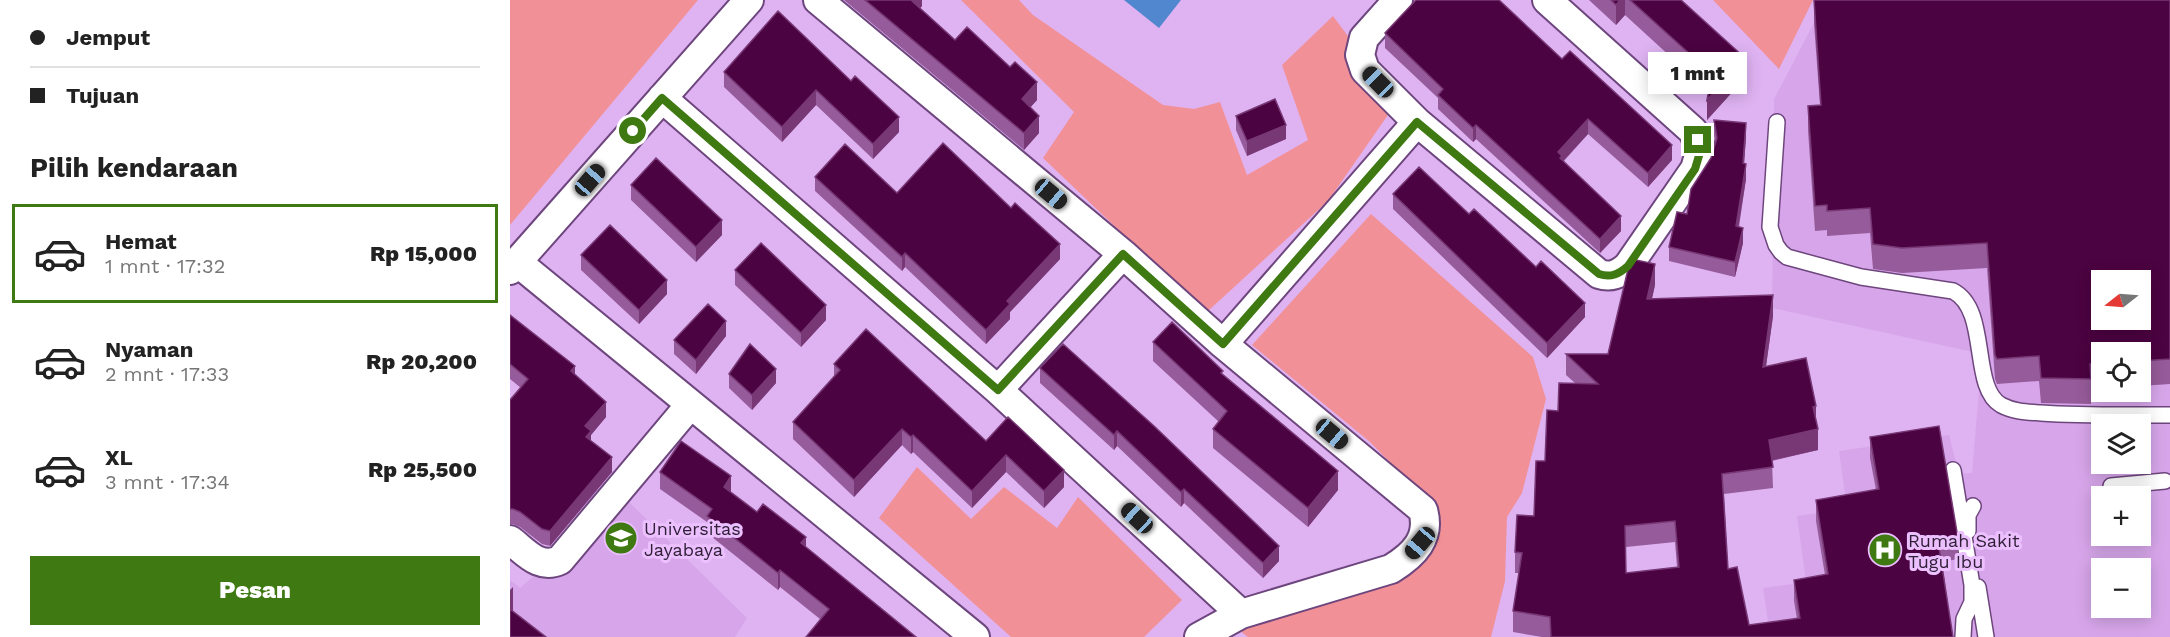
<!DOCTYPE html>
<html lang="id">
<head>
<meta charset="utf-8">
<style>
  :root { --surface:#fff; --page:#f2f2f2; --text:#222; --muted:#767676; --line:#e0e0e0; --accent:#3e7912 }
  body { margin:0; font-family:"Work Sans",sans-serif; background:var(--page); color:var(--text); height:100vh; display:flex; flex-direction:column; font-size:22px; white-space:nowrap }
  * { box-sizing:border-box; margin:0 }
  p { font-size:20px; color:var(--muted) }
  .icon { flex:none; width:33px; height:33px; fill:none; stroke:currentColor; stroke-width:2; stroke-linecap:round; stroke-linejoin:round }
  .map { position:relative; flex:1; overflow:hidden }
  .panel { display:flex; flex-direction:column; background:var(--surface); width:510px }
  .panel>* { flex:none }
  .banner { display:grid; align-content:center; height:132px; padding:0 30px; background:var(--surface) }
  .needle { width:39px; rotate:253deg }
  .controls { position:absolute; left:1581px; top:270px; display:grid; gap:12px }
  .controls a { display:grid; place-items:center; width:60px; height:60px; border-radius:0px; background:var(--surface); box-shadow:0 3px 15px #0003; font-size:30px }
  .end { position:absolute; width:27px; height:27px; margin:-14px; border:8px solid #3e7912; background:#fff; box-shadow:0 0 0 3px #fff }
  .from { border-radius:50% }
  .bubble { position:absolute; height:42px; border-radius:0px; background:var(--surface); box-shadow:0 3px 15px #0003; font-size:20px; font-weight:800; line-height:42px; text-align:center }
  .car { position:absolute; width:18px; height:36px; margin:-18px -9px; border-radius:8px; box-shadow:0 0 4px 2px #0007; background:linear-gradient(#222 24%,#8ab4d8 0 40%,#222 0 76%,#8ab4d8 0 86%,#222 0) }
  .banner b { display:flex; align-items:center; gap:21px; height:57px; font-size:22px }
  .banner b+b { border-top:2px solid var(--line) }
  .banner i { width:15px; height:15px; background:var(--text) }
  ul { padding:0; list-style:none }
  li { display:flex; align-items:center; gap:18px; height:99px; margin:0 12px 9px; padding:0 18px; border:3px solid transparent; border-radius:0px }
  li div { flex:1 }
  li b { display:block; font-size:22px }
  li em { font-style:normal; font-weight:800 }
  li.current { border-color:var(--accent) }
  li>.icon { width:54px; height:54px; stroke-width:1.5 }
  h2 { padding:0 30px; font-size:27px; line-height:72px }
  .action { display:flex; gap:12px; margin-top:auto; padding:12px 30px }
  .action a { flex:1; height:69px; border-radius:0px; background:var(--accent); color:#fff; font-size:24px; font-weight:800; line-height:69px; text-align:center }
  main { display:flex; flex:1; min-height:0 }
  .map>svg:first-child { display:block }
  .built { fill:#d7a6ea; fill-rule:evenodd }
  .green { fill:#f29097 }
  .water { fill:#5087ce }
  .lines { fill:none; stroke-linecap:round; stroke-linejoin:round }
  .service-casing { stroke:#6e467e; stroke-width:18 }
  .minor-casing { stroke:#6e467e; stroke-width:32 }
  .service { stroke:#fff; stroke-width:15 }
  .minor { stroke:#fff; stroke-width:28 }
  .wall { fill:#965b9a; fill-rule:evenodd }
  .shaded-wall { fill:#783876 }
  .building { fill:#4c0341; stroke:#783876; stroke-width:1.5; fill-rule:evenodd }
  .route { stroke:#3e7912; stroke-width:8 }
  .labels { text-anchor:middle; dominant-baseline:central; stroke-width:6; stroke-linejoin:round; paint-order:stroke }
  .poi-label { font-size:18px; fill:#2f1e36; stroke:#ecc0ff; text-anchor:start }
</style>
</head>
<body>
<main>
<section class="panel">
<div class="banner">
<b><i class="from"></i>Jemput</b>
<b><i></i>Tujuan</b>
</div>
<h2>Pilih kendaraan</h2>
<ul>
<li class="current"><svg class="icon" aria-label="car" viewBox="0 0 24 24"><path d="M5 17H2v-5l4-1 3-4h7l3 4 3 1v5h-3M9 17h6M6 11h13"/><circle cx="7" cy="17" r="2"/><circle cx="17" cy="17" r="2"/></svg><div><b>Hemat</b><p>1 mnt · 17:32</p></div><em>Rp 15,000</em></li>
<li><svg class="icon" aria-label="car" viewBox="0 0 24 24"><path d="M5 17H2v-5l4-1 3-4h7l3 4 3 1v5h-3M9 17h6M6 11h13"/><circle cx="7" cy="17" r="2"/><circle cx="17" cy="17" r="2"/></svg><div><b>Nyaman</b><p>2 mnt · 17:33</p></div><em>Rp 20,200</em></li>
<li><svg class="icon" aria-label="car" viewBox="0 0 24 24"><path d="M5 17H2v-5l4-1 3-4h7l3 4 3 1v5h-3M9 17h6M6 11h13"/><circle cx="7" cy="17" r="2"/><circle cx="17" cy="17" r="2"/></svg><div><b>XL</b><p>3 mnt · 17:34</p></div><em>Rp 25,500</em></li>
</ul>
<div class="action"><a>Pesan</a></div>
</section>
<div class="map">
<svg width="1660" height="637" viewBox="0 0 1660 637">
  <rect width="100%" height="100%" fill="#dfb3f2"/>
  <path class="built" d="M1316 0H1660V637H1247L1260 635 1253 588 1296 582 1287 516 1337 509 1329 451 1439 435 1449 474 1462 473 1472 354 1262 308 1264 99ZM1592 280H1630V320H1592ZM1592 352H1630V392H1592ZM1592 424H1630V464H1592ZM1592 496H1630V536H1592ZM1592 568H1630V608H1592Z
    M114 497 237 618 225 637H0V580L10 588Z"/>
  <path class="green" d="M0 0H188L0 225Z
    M451 0H509L523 15 653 105 684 109 710 102 737 175 798 140 772 65 823 16 887 102 818 201 698 311 660 279 533 158 564 112Z
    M1203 0H1303L1269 69Z
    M861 214 1023 357 1036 399 1012 493 997 517 995 581 981 637H738L725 627 890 577 908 491 860 442 742 345Z
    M407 467 461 519 494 487 547 528 568 497 672 600 634 637H501L369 518Z"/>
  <path class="water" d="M614 0H671L649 28Z"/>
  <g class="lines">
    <g class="service-casing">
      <path id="service" d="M1267 122 1260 227 1266 245 1271 252 1277 257 1351 277 1443 291C1480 310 1460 387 1491 405 1504 412 1518 412 1531 413 1574 416 1617 415 1660 415
        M1443 470 1462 585V602L1454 619 1453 637
        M1601 486 1655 481
        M1458 531V515L1463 506
        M1468 587 1476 637"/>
    </g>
    <g class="minor-casing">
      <path id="minor" d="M308 0 613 254 713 344 913 510C921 538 904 555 881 569L731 614 689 637
        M888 0 854 38 850 55 855 70 907 122
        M152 98 488 390 731 614
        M7 262 465 637
        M0 270 239 0
        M713 344 907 122 1089 274C1101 278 1109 274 1118 266L1185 169 1191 149 1183 131 1037 0
        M488 390 613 254
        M0 540C16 552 29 570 50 560L180 405"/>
    </g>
    <use href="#service" class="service"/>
    <use href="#minor" class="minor"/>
  </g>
  <path class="wall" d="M334 0H412V6L410 8 445 40 527 100 520 107 529 133 514 150Z
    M1079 0H1171L1235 78 1197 120 1198 91 1115 15 1106 25Z
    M1304 0H1660V384L1630 386V352H1592V388L1581 389V404L1531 403 1529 381 1487 384 1485 379 1477 268 1392 273 1363 269 1360 233 1317 236V230L1305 231 1298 131V106L1310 105 1304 24Z
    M268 11 389 132 363 159 306 105 272 142 214 87V72Z
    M875 33 1052 59 1162 160 1138 187 1078 134 1054 161 1111 231 1090 253 966 139 963 142 928 109V98L875 48Z
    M726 116 776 139 737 156 726 130Z
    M1204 120 1236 137 1234 164 1236 179 1229 227 1233 243 1225 277 1159 261V247L1177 214 1201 158 1205 144 1204 135Z
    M305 177 387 193 550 259 500 312V319L476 344 395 267 392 271 305 191Z
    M121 185 212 235 186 262 121 200Z
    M883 194 959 214 1075 317 1037 358 883 209Z
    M71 255 157 294 129 324 71 270Z
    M225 270 316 320 291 347 225 285Z
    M1145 285 1142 299 1263 316 1256 366 1306 422 1308 450 1262 461 1263 488 1214 494 1218 569 1239 625 1287 619 1284 601V580L1315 575 1306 521V500L1366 490 1360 458V437L1448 538V559L1432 562 1443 637H1032L1003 632V611L1009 573H1005V552L1024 516 1035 461 1048 411 1065 383 1056 375V354H1098ZM1165 542 1167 567 1116 573V547Z
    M0 315 65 374 96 417 81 435V441L102 472 40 546 32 544 10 527 3 524H0V400L11 388 0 379Z
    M216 336 186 374 164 354V340Z
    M643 342 828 490 798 527 703 448V429L709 422 643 361Z
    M324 364 476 441 554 487 534 508 496 472 462 508 403 452 401 454 392 445 344 497 283 439V422L324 376Z
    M530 368 769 561 753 578 674 503 671 507 607 446 604 450 530 383Z
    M219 374 266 383 242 410 219 388Z
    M150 472 221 493 296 547 406 637 310 619 270 587 268 590 197 533V522L150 489Z"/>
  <path class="shaded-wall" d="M402 0H412V6L402 18Z
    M1110 0H1115V15L1106 25V5Z
    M1235 58V78L1197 120V100Z
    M527 82V100L512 117V99Z
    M306 90V105L272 142V127Z
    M529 116V133L514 150V133Z
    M389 117V132L363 159V144Z
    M1078 119V134L1052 162 1048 152Z
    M1236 123V137L1233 178V163Z
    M776 125V139L737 156V141Z
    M966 125V139L963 142V128Z
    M1162 145V160L1138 187V173Z
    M1236 164V179L1226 241V226Z
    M1111 216V231L1090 253V239Z
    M212 220V235L186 262V247Z
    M1233 228V243L1225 277V262Z
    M550 244V259L500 312V319L476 344V330L497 301Z
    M395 253V267L392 271V257Z
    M1145 264V285L1137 320V299Z
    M157 280V294L129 324V310Z
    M1263 295V316L1253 388V367Z
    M1075 303V317L1037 358V343Z
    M316 305V320L291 347V333Z
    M216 321V336L186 374V360Z
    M65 366V381L61 371Z
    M266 369V383L242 410V395Z
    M96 402V417L81 435V446L76 452 75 426Z
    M1306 406V427L1303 407Z
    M392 429V445L344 497V480Z
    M1308 429V450L1259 461V440Z
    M607 431V446L604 450V435Z
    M403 435V452L401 454V437Z
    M496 455V472L462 508V491Z
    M102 457V472L40 546V531Z
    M554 470V487L534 508V491Z
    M828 471V490L798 527V508Z
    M221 476V493L214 487Z
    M674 489V503L671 507V492Z
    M296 537V554L291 543Z
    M769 546V561L753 578V563Z
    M270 570V587L268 590V573Z
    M3 587V618L0 621V590Z"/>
  <path class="building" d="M355 0H402V1L445 40 457 27 500 67 505 62 527 82 512 99 529 116 514 133Z
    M906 0H989L1052 59 1060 51 1162 145 1138 173 1078 119 1048 152 1052 156 1050 158 1111 216 1090 239 966 125 963 128 928 95 933 89 875 33Z
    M1101 0H1110L1106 5Z
    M1120 0H1171L1235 58 1197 100 1202 74Z
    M1304 0H1660V359L1630 361V352H1592V364H1580L1581 379 1531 378 1529 356 1487 359 1485 355 1477 243 1392 248 1363 244 1360 208 1317 211V205L1305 206 1298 106 1311 105ZM1592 280H1630V320H1592Z
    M268 11 341 81 345 76 389 117 363 144 306 90 272 127 214 72Z
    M765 99 776 125 737 141 726 116Z
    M1204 120 1236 123 1233 163 1236 164 1226 226 1233 228 1225 262 1159 247 1167 212 1177 214 1181 189 1201 158 1207 138Z
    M433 143 501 208 505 203 550 244 497 301 500 304 476 330 395 253 392 257 305 177 335 144 387 193Z
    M146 158 212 220 186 247 121 185Z
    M909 167 959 214 964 209 1026 267 1031 261 1075 303 1037 343 883 194Z
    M100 225 157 280 129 310 71 255Z
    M251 243 316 305 291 333 225 270Z
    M1126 260 1145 264 1137 299 1263 295 1253 367 1296 358 1306 406 1303 407 1308 429 1259 440 1263 467 1212 474 1218 569 1227 567 1239 625 1290 618 1284 580 1318 574 1306 500 1369 489 1360 437 1429 426 1448 538 1428 541 1443 637H1041L1040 617 1003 611 1012 553 1005 552 1007 515 1024 516 1026 461H1035L1037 410 1048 411 1049 383 1088 384 1056 354H1098L1119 265ZM1165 521 1169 567 1116 573 1115 526Z
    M198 304 216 321 186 360 164 340Z
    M0 315 65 366 61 371 96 402 75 426 81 431 76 437 102 457 40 531 32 529 10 512 3 509H0V400L18 379 0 364Z
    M662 322 713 371 711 373 828 471 798 508 703 429 717 411 643 342Z
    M356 329 476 441 498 417 554 470 534 491 496 455 462 491 403 435 401 437 392 429 344 480 283 422 330 370 324 364Z
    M240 344 266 369 242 395 219 374Z
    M553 344 644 426 769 546 753 563 674 489 671 492 607 431 604 435 530 368Z
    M171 441 221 476 214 487 247 512 253 504 296 537 291 543 406 637H296L319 609 270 570 268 573 197 516 202 509 150 472Z
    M0 609 36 637H0Z"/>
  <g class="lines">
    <path class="route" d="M123 131 152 98 488 390 613 254 713 344 907 122 1089 274C1101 278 1109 274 1118 266L1185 169 1191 149 1188 140"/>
  </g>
  <defs>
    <g id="university-disc" transform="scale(1.725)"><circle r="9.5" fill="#3e7912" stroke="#ecc0ff"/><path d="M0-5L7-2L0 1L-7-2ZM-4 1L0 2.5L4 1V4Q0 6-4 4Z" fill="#fff"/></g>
    <g id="hospital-disc" transform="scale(1.725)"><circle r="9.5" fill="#3e7912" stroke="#ecc0ff"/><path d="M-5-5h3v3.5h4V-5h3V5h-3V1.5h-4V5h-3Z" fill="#fff"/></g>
  </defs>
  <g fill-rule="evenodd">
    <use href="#university-disc" x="111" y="538"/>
    <use href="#hospital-disc" x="1375" y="550"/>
  </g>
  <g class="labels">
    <g class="poi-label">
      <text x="134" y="528">Universitas<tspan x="134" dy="21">Jayabaya</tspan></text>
      <text x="1398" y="540">Rumah Sakit<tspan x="1398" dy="21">Tugu Ibu</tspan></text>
    </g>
  </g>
</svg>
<div class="controls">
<a><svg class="needle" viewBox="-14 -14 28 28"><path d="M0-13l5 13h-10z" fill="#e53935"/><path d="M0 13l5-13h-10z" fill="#767676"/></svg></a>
<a><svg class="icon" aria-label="locate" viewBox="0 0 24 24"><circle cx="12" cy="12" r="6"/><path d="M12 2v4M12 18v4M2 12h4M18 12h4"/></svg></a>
<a><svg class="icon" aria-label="layers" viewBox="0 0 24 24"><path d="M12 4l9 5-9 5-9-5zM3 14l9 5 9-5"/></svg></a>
<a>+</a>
<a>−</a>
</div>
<i class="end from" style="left:123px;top:131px"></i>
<i class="end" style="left:1188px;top:140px"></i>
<div class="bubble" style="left:1138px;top:52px;width:99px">1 mnt</div>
<i class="car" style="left:868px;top:82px;rotate:315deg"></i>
<i class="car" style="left:80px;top:180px;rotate:41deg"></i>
<i class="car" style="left:541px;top:194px;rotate:130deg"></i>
<i class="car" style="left:822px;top:434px;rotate:130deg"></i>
<i class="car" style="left:627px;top:518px;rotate:313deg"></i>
<i class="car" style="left:910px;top:543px;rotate:220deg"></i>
</div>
</main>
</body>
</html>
